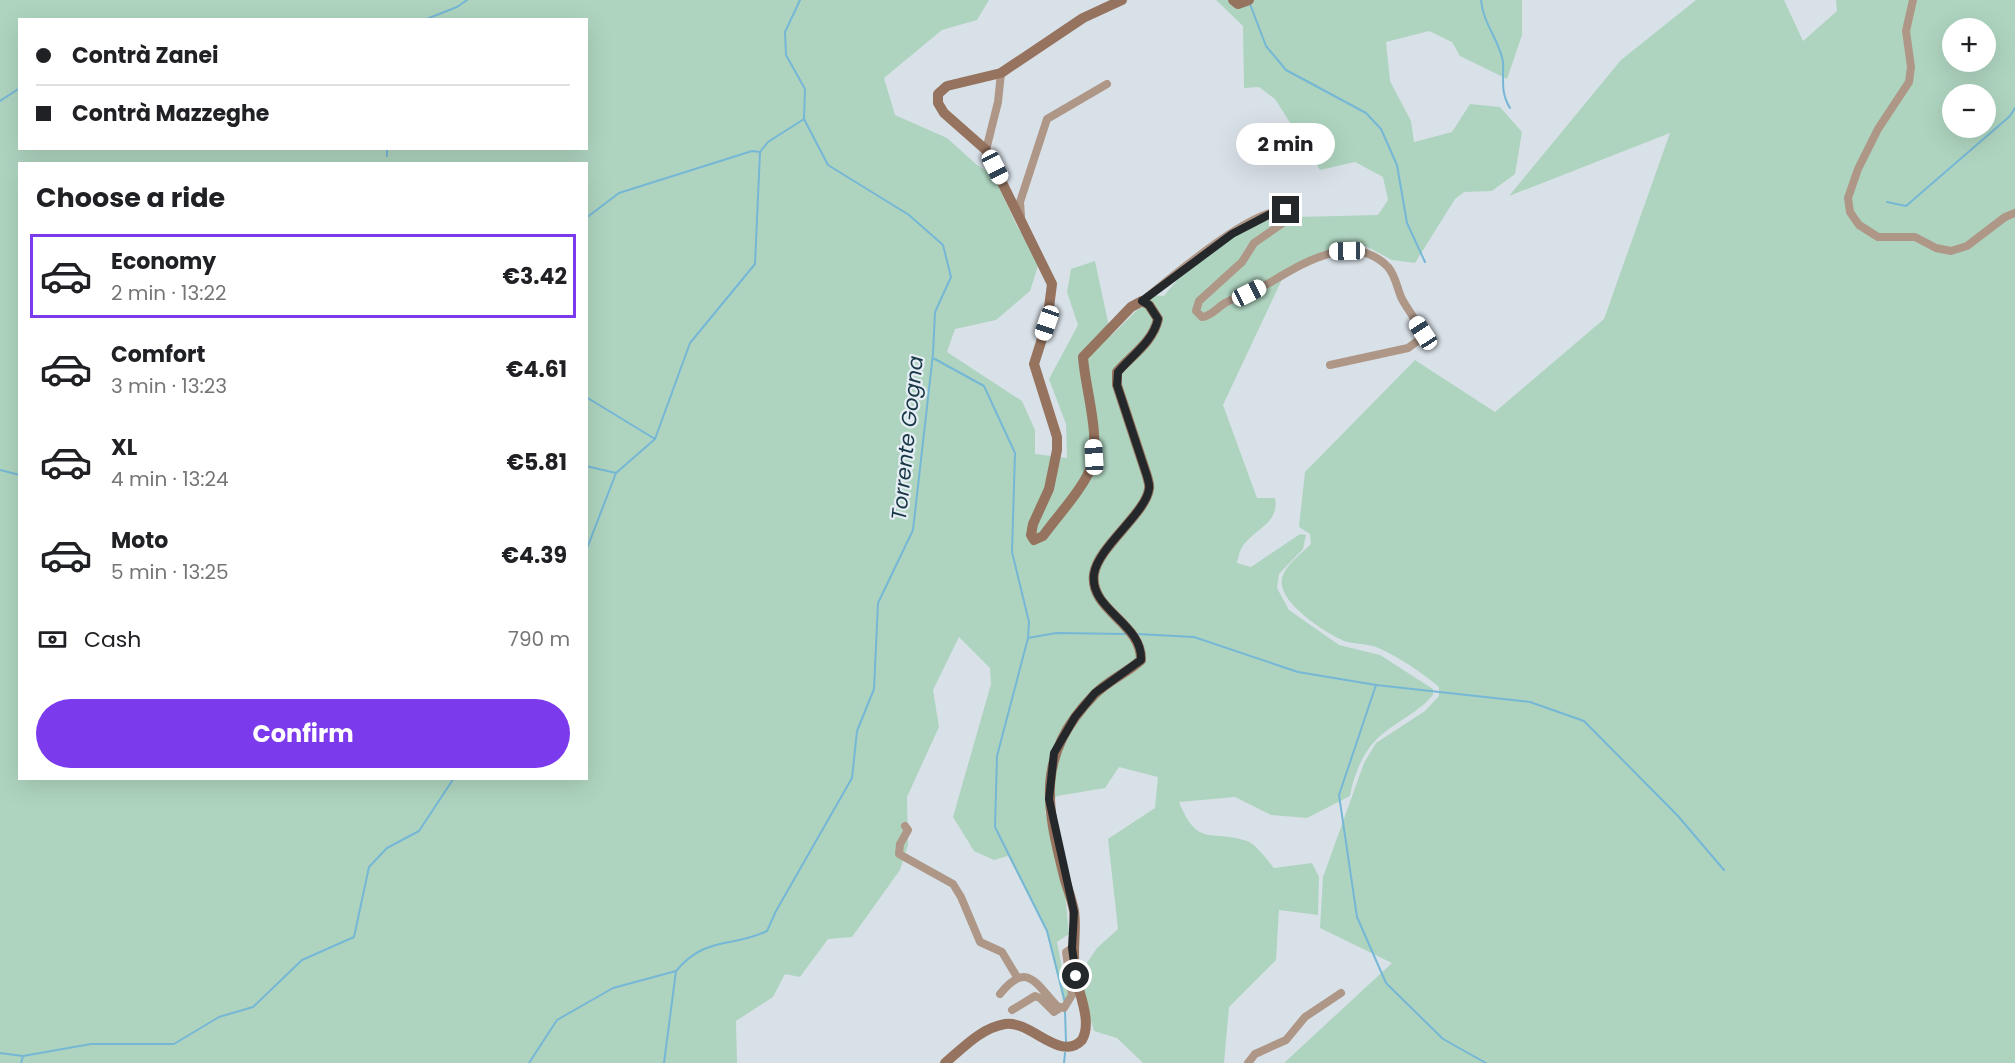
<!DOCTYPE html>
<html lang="en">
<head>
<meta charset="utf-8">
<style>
  :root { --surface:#fff; --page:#f6f6f6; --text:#202124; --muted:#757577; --line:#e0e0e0; --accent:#7c3aed }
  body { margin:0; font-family:Poppins,sans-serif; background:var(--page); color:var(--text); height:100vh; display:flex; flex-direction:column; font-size:22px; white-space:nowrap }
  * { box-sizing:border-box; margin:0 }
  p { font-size:20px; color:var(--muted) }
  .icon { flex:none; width:33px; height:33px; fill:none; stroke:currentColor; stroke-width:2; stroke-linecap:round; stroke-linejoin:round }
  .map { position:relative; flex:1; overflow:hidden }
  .sheet { position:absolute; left:18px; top:162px; width:570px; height:618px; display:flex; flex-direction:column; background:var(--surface); border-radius:0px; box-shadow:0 6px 24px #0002 }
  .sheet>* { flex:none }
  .banner { position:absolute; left:18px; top:18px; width:570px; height:132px; border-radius:0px; box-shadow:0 6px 24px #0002; display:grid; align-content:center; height:132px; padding:0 18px; background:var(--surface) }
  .tools { position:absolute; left:1942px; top:18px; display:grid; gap:12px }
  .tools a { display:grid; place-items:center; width:54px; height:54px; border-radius:50%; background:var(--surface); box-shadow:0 6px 24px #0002; font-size:30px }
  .end { position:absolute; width:27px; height:27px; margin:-14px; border:8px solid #25282b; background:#fff; box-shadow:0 0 0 3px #fff }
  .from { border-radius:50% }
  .bubble { position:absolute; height:42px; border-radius:21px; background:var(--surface); box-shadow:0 6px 24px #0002; font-size:20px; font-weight:700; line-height:42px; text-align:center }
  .car { position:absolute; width:18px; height:36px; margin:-18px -9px; border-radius:8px; box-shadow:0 0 4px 2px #0007; background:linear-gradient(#fff 24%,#345 0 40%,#fff 0 76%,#345 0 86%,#fff 0) }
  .banner b { display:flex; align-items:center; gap:21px; height:57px; font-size:22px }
  .banner b+b { border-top:2px solid var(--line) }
  .banner i { width:15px; height:15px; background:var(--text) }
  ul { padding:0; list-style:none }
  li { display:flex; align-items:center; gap:18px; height:84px; margin:0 12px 9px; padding:0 6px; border:3px solid transparent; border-radius:0px }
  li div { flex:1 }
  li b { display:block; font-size:22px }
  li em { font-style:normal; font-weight:700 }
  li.selected { border-color:var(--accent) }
  li>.icon { width:54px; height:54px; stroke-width:1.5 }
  h2 { padding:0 18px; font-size:27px; line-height:72px }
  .pay { display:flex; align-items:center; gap:15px; height:66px; padding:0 18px; font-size:22px }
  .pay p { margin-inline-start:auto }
  .primary-button { display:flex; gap:12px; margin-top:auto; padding:12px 18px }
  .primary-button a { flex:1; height:69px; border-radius:36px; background:var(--accent); color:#fff; font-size:24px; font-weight:700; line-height:69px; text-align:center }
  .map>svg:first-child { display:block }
  .green { fill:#aed4bf; fill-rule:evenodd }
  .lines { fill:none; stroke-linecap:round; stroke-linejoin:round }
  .stream { stroke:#76b7d6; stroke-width:2 }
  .street { stroke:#af9788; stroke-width:8 }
  .secondary { stroke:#96735e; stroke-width:10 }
  .route { stroke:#25282b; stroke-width:8 }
  .labels { text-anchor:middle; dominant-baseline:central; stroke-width:4.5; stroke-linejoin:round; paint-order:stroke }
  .water-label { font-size:21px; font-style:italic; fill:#193846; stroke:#e6eef5 }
</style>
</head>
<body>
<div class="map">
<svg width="2015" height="1063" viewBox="0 0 2015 1063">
  <rect width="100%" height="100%" fill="#d9e1e8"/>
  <path class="green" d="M0 0H989L977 20 942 30 884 78 895 115 947 138 977 165 993 175 1017 226 1039 263 1030 291 996 320 955 329 947 352 1022 401 1035 430V454L1067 458 1066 424 1049 379 1078 325 1067 292 1071 269 1095 261 1111 336 1152 295 1164 296C1194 256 1240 232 1284 209L1296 217 1378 215 1388 200 1383 177 1355 162 1320 170 1275 99 1259 87 1244 88 1243 26 1216 0H1522V35L1507 79 1460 56 1452 42 1429 31 1386 42 1390 81 1411 121 1414 142 1452 132 1470 104 1500 107 1522 132 1515 174 1492 191 1464 192 1455 199 1415 263 1392 260 1366 246 1340 245 1286 271 1223 405 1257 498H1275C1280 525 1252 529 1241 549 1239 553 1238 559 1237 563L1251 567 1300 534 1306 535 1303 549 1279 574 1277 588 1289 610 1339 645 1380 655 1433 689V695C1416 715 1392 723 1375 741 1362 754 1353 778 1350 796L1307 818 1271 815 1235 797 1179 802C1198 848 1209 829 1247 841 1256 844 1267 860 1274 868L1312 863 1319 877 1318 915 1279 910 1276 960 1229 1007 1224 1063H1143L1117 1038 1094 1031 1078 976 1097 948 1118 929 1108 839 1155 808 1158 777 1119 767 1105 788 1057 796 1045 811 1065 894 1069 934 1057 942 1065 983 1074 978 1066 1005 1063 1001 1047 931 1008 856 994 860 974 851 953 817 991 684 990 668 959 637 933 690 939 727 907 797 908 845 900 870 852 937 828 939 800 977 785 974 773 997 736 1021 737 1063H0ZM20 20H586V148H20ZM20 164H586V778H20Z
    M1696 0H1784L1803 41 1837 11 1836 0H2015V1063H1284L1392 963 1320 928 1323 877 1364 763 1376 743 1425 711 1439 696V687C1421 672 1398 656 1376 647 1365 643 1351 645 1340 639 1323 631 1277 601 1282 579 1284 566 1302 553 1311 544L1310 534 1299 527 1305 472 1415 360 1495 412 1604 319 1670 133 1509 196 1621 60ZM1953 28H1986V62H1953ZM1953 94H1986V128H1953Z"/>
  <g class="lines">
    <path class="stream" d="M1481 0C1483 24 1500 41 1503 62 1504 80 1500 92 1510 108
      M1250 4 1266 46 1286 70 1366 113 1381 129 1397 165 1407 223 1425 262
      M424 20 457 7 467 0
      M0 101 20 88
      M387 156V148
      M1887 202 1906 206 2010 116 2015 108
      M586 218 619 193 752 151 760 152
      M933 358 984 386 1015 453 1012 552 1029 622 1028 638 997 756 995 827 1047 931 1065 1002
      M586 397 655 439
      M586 466 616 473
      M0 470 20 475
      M586 551 616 473 655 439 690 343 755 264 760 152 768 142 804 119
      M1137 634 1194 637 1298 672 1376 685 1530 702 1584 721 1678 816 1724 870
      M1028 638 1056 633 1128 634
      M1376 685 1339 795 1357 917 1386 983 1443 1039 1486 1063
      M676 971C705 936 731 948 767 931L776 911 852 778 857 731 874 689 878 603 913 530 933 354 935 312 951 277 943 245 909 215 828 165 804 119 805 89 786 55 785 32 800 0
      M1065 1011 1066 1042
      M0 1053 23 1056 91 1044H174L219 1017 253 1007 302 960 354 937 369 867 387 848 419 831 454 778
      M21 1063 23 1056
      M529 1063 557 1020 613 988 676 971
      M664 1063 676 971
      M1064 1063 1065 1053"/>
    <path class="street" d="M1913 0 1906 31 1911 67 1909 82 1878 129 1858 169 1848 198 1850 212 1859 225 1878 237H1915L1936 248 1951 251 1967 246 2005 217 2015 213
      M986 150 998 102 1001 73
      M1021 216 1020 202 1047 119 1107 84
      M1142 301C1171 278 1249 210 1285 210L1288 216 1283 223 1254 243 1242 262 1199 301 1196 311 1202 317C1211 316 1217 308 1225 303 1239 295 1256 291 1271 282 1303 263 1353 231 1388 267 1395 275 1397 287 1401 297 1407 310 1420 323 1423 337L1408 348 1330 365
      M905 826 908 830 900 844 899 854 953 884 961 897 980 942 1002 952 1017 977
      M1000 994C1027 960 1036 984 1057 1006L1064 1008 1072 995 1066 952 1072 948
      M1012 1010 1035 996 1040 998 1054 1012 1060 1008
      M1248 1063 1255 1054 1286 1040 1305 1017 1341 993"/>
    <path class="secondary" d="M1233 0 1238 4 1249 0
      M945 1063C963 1048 981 1028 1005 1024 1031 1020 1060 1063 1082 1040 1092 1023 1080 996 1076 978 1071 954 1077 931 1074 911 1072 900 1068 890 1065 880 1046 805 1035 756 1094 695 1107 681 1127 673 1141 660 1142 623 1089 610 1094 574 1098 547 1146 513 1149 489 1150 485 1148 480 1147 476L1117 385V372C1132 355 1153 342 1158 319L1149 305 1142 301 1131 307 1083 357C1085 390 1103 440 1089 472 1079 494 1057 516 1043 536L1034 540 1031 535 1033 524 1049 489 1057 450V437L1034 364 1047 323 1052 284 986 150 944 113 938 103V94L947 86 1001 73 1083 18 1122 0"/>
  </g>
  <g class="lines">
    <path class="route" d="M1076 976 1072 948 1074 912 1049 799 1054 753 1075 717 1095 693 1141 660C1143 623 1089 610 1094 574 1098 547 1146 513 1149 489 1150 485 1148 480 1147 476L1117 385 1118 372C1132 355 1153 342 1158 319L1149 305 1142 301 1232 234 1278 210H1286"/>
  </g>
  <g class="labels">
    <g class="water-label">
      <text transform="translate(907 438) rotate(-84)">Torrente Gogna</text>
    </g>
  </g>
</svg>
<div class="tools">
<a>+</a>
<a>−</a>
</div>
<i class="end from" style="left:1076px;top:976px"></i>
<i class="end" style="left:1286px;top:210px"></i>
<div class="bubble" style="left:1236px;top:123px;width:99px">2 min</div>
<i class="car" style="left:995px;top:167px;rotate:153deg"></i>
<i class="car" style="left:1347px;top:251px;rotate:269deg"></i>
<i class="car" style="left:1249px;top:293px;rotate:63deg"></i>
<i class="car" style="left:1047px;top:323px;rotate:199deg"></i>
<i class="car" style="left:1423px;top:333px;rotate:327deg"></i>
<i class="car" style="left:1094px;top:457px;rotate:357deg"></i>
<div class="banner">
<b><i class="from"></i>Contrà Zanei</b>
<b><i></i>Contrà Mazzeghe</b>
</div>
<section class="sheet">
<h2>Choose a ride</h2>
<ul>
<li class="selected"><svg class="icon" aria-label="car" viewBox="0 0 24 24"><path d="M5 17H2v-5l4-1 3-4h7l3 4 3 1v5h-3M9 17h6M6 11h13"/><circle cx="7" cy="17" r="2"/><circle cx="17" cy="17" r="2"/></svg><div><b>Economy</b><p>2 min · 13:22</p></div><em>€3.42</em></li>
<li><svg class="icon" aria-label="car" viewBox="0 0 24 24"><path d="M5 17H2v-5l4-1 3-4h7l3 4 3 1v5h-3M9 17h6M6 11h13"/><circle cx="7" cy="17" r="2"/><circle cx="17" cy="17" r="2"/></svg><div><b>Comfort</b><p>3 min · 13:23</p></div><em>€4.61</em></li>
<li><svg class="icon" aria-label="car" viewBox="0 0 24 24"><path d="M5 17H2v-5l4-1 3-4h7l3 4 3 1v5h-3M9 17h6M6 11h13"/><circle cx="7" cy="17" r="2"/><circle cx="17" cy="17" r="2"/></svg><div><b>XL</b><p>4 min · 13:24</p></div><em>€5.81</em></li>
<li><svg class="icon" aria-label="car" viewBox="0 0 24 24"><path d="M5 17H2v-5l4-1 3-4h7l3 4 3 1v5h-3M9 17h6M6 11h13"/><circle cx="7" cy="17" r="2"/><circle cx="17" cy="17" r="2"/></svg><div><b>Moto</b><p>5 min · 13:25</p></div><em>€4.39</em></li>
</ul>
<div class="pay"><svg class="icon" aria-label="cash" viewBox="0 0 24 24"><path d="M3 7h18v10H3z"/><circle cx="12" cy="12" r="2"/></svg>Cash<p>790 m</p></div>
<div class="primary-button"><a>Confirm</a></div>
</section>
</div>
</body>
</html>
